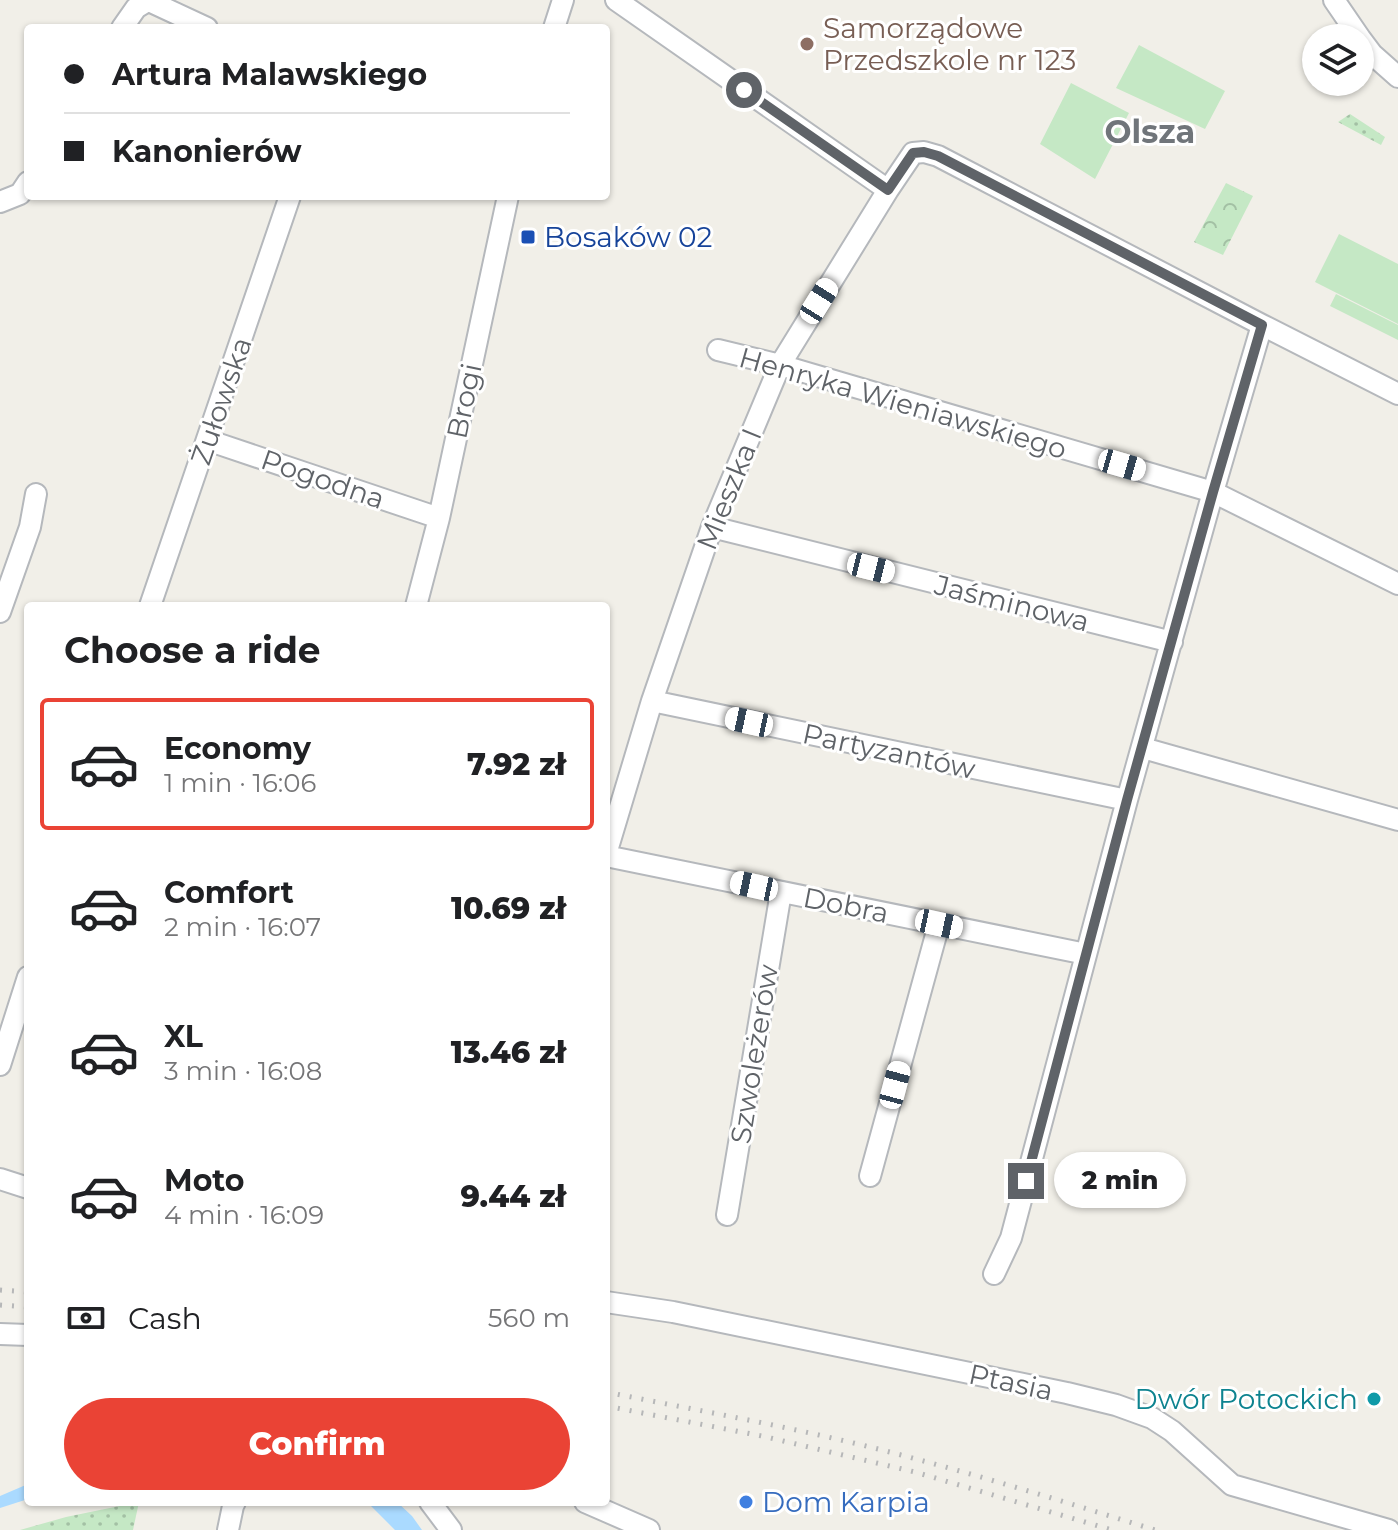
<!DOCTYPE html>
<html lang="en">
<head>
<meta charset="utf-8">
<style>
  :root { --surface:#fff; --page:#f6f6f6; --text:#202124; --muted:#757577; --line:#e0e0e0; --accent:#ea4335 }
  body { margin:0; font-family:Montserrat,sans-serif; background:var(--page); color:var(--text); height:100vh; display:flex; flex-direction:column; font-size:30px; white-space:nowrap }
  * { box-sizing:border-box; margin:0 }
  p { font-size:26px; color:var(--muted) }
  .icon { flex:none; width:44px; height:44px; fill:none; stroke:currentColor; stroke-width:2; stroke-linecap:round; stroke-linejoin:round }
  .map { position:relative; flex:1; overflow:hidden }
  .details { position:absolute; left:24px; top:602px; width:586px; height:904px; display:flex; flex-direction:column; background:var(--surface); border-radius:8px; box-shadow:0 2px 6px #0004 }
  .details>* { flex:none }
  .guide { position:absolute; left:24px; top:24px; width:586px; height:176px; border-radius:8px; box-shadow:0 2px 6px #0004; display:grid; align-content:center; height:176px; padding:0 40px; background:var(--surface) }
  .buttons { position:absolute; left:1302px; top:24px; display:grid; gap:16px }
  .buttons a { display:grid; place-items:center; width:72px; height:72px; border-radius:50%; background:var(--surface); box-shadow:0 2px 6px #0004; font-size:40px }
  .end { position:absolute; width:36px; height:36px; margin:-18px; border:10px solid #5f6368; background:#fff; box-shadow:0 0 0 4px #fff }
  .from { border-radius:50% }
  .bubble { position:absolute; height:56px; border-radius:28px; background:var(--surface); box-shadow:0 2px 6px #0004; font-size:26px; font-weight:800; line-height:56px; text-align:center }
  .car { position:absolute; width:24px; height:48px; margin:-24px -12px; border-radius:10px; box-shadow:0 0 6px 2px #0007; background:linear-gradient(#fff 24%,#345 0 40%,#fff 0 76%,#345 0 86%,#fff 0) }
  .guide b { display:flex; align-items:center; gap:28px; height:76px; font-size:30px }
  .guide b+b { border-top:2px solid var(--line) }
  .guide i { width:20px; height:20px; background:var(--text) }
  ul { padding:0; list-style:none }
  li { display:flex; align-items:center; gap:24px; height:132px; margin:0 16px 12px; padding:0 24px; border:4px solid transparent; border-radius:8px }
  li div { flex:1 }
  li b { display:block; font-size:30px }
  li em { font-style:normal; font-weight:800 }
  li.active { border-color:var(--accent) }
  li>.icon { width:72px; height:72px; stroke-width:1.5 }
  h2 { padding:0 40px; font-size:36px; line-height:96px }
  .pay { display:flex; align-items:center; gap:20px; height:88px; padding:0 40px; font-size:30px }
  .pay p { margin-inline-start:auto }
  .action { display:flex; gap:16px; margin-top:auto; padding:16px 40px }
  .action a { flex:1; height:92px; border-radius:48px; background:var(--accent); color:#fff; font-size:32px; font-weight:800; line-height:92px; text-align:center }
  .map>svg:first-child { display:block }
  .grass { fill:url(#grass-dots) }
  .park { fill:url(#park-crowns) }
  .pitch { fill:#c5e8c5 }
  .water { fill:#aadaff }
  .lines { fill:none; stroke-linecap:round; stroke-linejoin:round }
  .minor-casing { stroke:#b5b8bc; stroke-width:24 }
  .minor { stroke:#fff; stroke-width:20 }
  .rail { stroke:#b6b7b8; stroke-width:5; stroke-dasharray:2 10; stroke-linecap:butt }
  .route { stroke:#5f6368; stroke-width:10 }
  .education-dot { fill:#8d6e63; stroke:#fff; stroke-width:3 }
  .transit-dot { fill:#1a4fb4; stroke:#fff; stroke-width:3 }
  .culture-dot { fill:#0f9aa8; stroke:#fff; stroke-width:3 }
  .shop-dot { fill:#3f7fe0; stroke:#fff; stroke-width:3 }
  .labels { text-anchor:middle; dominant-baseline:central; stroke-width:6; stroke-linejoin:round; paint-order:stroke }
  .education-label { font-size:28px; fill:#785e54; stroke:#fff; text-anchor:start }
  .transit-label { font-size:28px; fill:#164399; stroke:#fff; text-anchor:start }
  .street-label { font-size:28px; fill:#5f6368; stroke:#fff }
  .culture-label { font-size:28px; fill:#0d838f; stroke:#fff; text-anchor:end }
  .shop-label { font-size:28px; fill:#366cbe; stroke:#fff; text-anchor:start }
  .quarter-label { font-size:32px; font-weight:bold; fill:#70757a; stroke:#fff }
</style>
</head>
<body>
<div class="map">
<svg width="1398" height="1530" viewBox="0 0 1398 1530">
  <defs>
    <pattern id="grass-dots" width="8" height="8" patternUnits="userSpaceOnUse" patternTransform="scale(2)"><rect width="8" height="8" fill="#c5e8c5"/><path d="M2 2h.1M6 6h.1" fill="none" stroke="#a3c0a4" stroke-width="1.8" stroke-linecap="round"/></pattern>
    <pattern id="park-crowns" width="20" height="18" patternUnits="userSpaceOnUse" patternTransform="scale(2)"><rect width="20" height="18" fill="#c5e8c5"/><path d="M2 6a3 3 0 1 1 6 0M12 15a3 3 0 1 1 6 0" fill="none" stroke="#a3c0a4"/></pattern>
  </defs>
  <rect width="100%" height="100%" fill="#f1efe8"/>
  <path class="grass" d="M1350 114 1385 137 1381 145 1338 122Z
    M139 1502 133 1530H20L66 1517Z"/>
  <path class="park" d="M1226 183 1253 196 1223 255 1194 242Z"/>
  <path class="pitch" d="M1139 45 1225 91 1205 129 1116 88Z
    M1071 83 1129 113 1095 179 1040 144Z
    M1339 234 1398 264V324L1315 282Z
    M1336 294 1398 325V340L1330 306Z"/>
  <path class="water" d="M28 1484V1499L0 1508V1496Z
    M367 1502H397L412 1516 422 1530H395Z"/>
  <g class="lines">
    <g class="minor-casing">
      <path id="minor" d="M616 0 888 190
        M1334 0 1360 38
        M149 1 207 28
        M122 28 136 8 149 0
        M554 28 563 0
        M1360 38 1372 54 1398 77
        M0 202 20 194 28 182
        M718 350 780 365 1213 492 1398 584
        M207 440 439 518
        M712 527 1172 642
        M150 606 290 196
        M416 606 439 518 508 196
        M0 612 30 527 36 494
        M652 701 1127 800
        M1143 748 1398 820
        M606 854 652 701 712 527 780 365 888 190 913 153 924 152 938 156 1262 325 1398 394
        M606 856 1086 954
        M0 1065 28 977
        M870 1176 939 924
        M0 1179 28 1188
        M727 1215 781 892
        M994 1274 1011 1238 1127 800 1213 492 1262 325
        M606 1302 673 1312 1067 1393 1116 1405 1152 1418 1172 1431 1232 1485 1389 1530
        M0 1334 28 1335
        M430 1502 451 1530
        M585 1502 649 1530
        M228 1530 233 1506 235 1502"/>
    </g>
    <use href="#minor" class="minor"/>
    <path class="rail" d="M0 1290 28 1292
      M0 1305 28 1307
      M606 1392C696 1410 786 1426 874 1448 969 1472 1062 1501 1155 1530
      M606 1406 762 1436 915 1472 1112 1530"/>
  </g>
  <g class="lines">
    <path class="route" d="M744 90 888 190 913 153 924 152 938 156 1262 325 1213 492 1127 800 1026 1181"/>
  </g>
  <circle class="education-dot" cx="807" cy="44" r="8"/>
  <rect class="transit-dot" x="520" y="229" width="16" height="16" rx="4"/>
  <circle class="culture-dot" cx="1374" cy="1399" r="8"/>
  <circle class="shop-dot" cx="746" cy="1502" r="8"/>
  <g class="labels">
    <g class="education-label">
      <text x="823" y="28">Samorządowe<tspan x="823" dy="32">Przedszkole nr 123</tspan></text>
    </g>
    <g class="transit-label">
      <text x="544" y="237">Bosaków 02</text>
    </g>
    <g class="street-label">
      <text transform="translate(221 401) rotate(-71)">Żułowska</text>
      <text transform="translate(464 401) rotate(-78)">Brogi</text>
      <text transform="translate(903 403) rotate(16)">Henryka Wieniawskiego</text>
      <text transform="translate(323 479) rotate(19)">Pogodna</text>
      <text transform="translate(729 489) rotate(-68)">Mieszka I</text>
      <text transform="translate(1012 603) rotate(14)">Jaśminowa</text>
      <text transform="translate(889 751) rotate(12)">Partyzantów</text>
      <text transform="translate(846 905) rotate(11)">Dobra</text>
      <text transform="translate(754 1054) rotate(-81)">Szwoleżerów</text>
      <text transform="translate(1011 1382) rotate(12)">Ptasia</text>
    </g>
    <g class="culture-label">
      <text x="1358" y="1399">Dwór Potockich</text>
    </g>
    <g class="shop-label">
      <text x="762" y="1502">Dom Karpia</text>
    </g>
    <g class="quarter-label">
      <text x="1150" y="131">Olsza</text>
    </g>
  </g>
</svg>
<div class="buttons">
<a><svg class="icon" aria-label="layers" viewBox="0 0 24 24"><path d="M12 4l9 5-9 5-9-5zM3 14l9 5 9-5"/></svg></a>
</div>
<i class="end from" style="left:744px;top:90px"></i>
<i class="end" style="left:1026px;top:1181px"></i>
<div class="bubble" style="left:1054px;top:1152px;width:132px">2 min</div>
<i class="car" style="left:819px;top:301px;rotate:32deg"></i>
<i class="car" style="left:1122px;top:465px;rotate:106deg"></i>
<i class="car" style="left:871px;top:568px;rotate:104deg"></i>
<i class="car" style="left:749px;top:722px;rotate:282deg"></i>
<i class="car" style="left:754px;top:886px;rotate:282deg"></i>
<i class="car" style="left:939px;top:924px;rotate:102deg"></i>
<i class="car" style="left:895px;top:1085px;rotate:15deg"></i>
<div class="guide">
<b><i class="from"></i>Artura Malawskiego</b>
<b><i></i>Kanonierów</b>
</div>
<section class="details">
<h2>Choose a ride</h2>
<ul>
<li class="active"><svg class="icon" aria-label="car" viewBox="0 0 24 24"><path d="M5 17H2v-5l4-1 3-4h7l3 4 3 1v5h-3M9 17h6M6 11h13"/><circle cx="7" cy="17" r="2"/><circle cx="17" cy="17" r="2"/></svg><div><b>Economy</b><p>1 min · 16:06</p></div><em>7.92 zł</em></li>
<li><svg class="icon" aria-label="car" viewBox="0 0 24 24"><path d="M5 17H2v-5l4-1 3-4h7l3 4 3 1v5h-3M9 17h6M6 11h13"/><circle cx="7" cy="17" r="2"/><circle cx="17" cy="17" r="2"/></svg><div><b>Comfort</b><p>2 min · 16:07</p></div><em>10.69 zł</em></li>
<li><svg class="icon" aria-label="car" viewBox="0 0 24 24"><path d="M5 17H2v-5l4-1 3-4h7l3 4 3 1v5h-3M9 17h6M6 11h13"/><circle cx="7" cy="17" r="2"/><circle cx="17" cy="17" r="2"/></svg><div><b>XL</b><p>3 min · 16:08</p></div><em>13.46 zł</em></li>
<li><svg class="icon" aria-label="car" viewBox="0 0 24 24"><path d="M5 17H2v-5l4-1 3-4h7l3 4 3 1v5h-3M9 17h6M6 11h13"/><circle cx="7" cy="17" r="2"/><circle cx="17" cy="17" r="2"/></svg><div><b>Moto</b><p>4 min · 16:09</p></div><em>9.44 zł</em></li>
</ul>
<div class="pay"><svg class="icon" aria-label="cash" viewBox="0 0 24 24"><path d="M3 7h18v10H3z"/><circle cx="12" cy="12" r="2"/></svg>Cash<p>560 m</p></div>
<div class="action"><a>Confirm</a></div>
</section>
</div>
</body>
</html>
